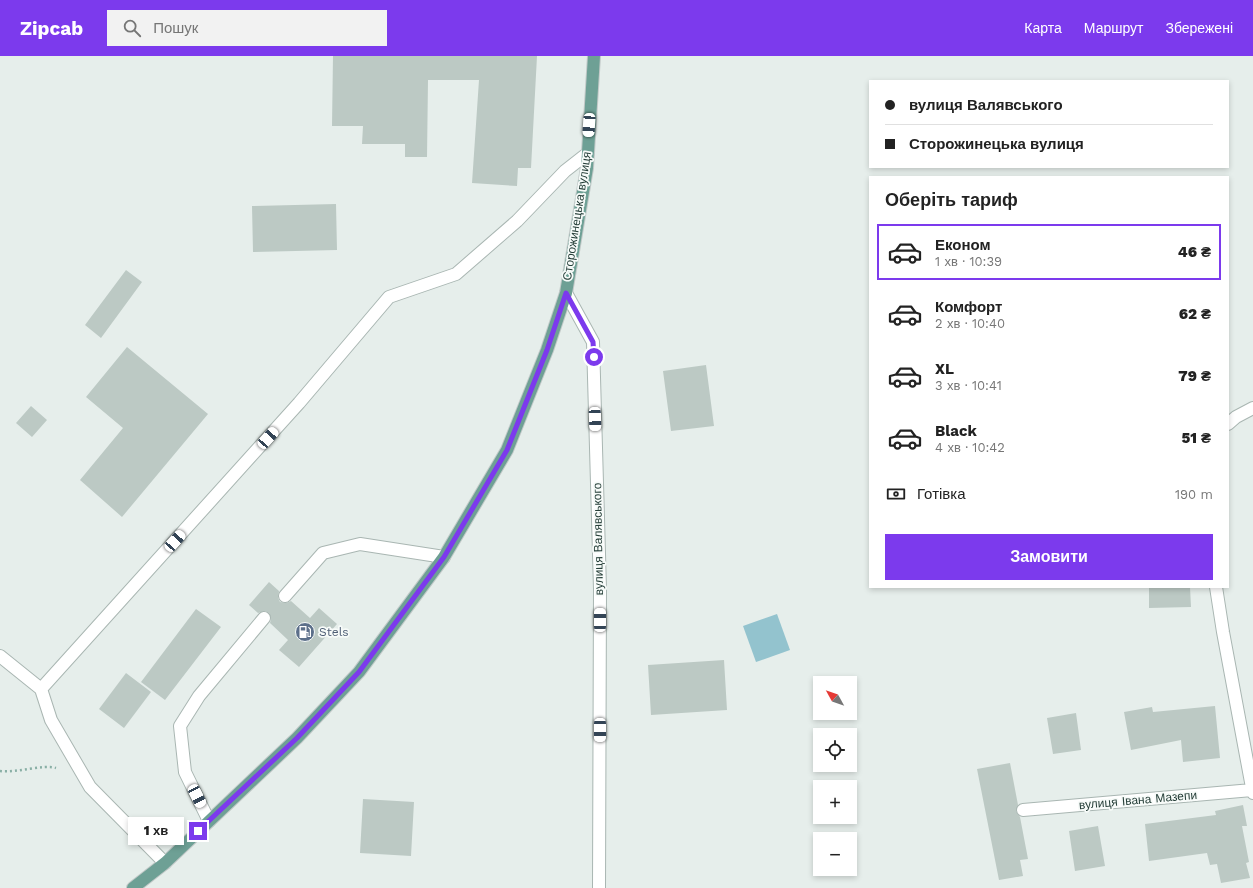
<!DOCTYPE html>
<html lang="uk">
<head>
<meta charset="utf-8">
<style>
  :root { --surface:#fff; --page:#f2f2f2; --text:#222; --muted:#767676; --line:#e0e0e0; --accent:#7c3aed }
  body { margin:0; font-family:"Work Sans",sans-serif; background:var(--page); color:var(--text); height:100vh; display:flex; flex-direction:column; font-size:15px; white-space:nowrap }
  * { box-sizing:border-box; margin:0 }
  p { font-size:13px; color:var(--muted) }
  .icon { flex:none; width:22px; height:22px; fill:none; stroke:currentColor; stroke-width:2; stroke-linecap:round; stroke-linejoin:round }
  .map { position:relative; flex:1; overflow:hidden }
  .drawer { position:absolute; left:869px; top:120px; width:360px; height:412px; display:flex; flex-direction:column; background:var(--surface); border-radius:0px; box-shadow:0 2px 6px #0003 }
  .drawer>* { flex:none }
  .guide { position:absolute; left:869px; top:24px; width:360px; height:88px; border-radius:0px; box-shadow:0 2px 6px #0003; display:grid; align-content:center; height:88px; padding:0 16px; background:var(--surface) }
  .needle { width:26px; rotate:310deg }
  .tools { position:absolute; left:813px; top:620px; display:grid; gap:8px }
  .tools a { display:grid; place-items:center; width:44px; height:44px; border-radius:0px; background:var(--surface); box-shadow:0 2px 6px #0003; font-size:20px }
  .end { position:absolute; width:18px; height:18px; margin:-9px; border:5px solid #7c3aed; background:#fff; box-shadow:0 0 0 2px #fff }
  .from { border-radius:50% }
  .bubble { position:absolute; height:28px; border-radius:0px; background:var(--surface); box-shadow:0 2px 6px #0003; font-size:13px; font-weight:800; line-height:28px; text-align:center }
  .car { position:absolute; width:12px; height:24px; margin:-12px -6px; border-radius:5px; box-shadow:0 0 3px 1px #0007; background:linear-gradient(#fff 24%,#345 0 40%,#fff 0 76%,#345 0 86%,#fff 0) }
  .guide b { display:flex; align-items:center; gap:14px; height:38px; font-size:15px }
  .guide b+b { border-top:1px solid var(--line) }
  .guide i { width:10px; height:10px; background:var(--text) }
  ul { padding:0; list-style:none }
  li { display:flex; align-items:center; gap:12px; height:56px; margin:0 8px 6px; padding:0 8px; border:2px solid transparent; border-radius:0px }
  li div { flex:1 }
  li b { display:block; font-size:15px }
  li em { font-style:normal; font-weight:800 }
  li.on { border-color:var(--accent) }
  li>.icon { width:36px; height:36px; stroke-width:1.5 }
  h2 { padding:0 16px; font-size:18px; line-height:48px }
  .pay { display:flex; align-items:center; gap:10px; height:44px; padding:0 16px; font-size:15px }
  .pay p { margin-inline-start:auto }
  .action { display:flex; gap:8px; margin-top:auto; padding:8px 16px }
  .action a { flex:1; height:46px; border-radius:0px; background:var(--accent); color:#fff; font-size:16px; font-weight:800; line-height:46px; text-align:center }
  header { display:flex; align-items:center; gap:24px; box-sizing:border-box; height:56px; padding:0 20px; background:var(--accent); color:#fff }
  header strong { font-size:19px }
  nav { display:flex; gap:22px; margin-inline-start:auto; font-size:14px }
  .search { width:280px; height:36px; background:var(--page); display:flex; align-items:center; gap:10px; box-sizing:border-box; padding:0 14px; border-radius:0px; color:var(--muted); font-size:15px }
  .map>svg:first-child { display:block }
  .water { fill:#93c3ce }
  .building { fill:#bcc9c4 }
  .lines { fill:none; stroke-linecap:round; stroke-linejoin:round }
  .service-casing { stroke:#a9b6b2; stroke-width:14 }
  .minor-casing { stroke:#a9b6b2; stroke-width:14 }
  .primary-casing { stroke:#c2c9c8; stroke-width:14 }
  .path { stroke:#89afa5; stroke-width:2.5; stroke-dasharray:2 3; stroke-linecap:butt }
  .service { stroke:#fff; stroke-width:12 }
  .minor { stroke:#fff; stroke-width:12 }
  .primary { stroke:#6ea095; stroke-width:12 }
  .route { stroke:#7c3aed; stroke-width:5 }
  .labels { text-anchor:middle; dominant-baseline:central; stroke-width:3.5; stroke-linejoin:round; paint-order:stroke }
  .street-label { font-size:12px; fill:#263f39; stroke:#f7fbf9 }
  .service-label { font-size:12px; fill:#4e5e75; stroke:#f7fbf9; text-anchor:start }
</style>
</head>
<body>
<header>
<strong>Zipcab</strong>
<div class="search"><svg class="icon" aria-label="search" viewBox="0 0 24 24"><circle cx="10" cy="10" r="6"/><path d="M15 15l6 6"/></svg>Пошук</div>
<nav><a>Карта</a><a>Маршрут</a><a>Збережені</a></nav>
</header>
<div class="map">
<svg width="1253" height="832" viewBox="0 0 1253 832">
  <rect width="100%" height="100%" fill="#e6eeeb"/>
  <path class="water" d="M777 558 790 594 756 606 743 570Z"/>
  <path class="building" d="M333 0H537L531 112H518L517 130 472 127 479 24H428L427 101H405V88H362L363 70H332Z
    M336 148 337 194 253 196 252 150Z
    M126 214 142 226 101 282 85 269Z
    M127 291 208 358 122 461 80 424 123 372 86 341Z
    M706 309 714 370 671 375 663 315Z
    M31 350 47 364 32 381 16 367Z
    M269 526 279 535 278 542 280 546 287 547 291 545 310 562 319 552 337 568 299 611 279 594 288 584 270 567 271 563 269 557 265 555 258 557 249 549Z
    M1149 531H1190L1191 551 1149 552Z
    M196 553 221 571 165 644 141 626Z
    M724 604 727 654 651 659 648 609Z
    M126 617 151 636 124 672 99 653Z
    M1215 650 1220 702 1183 706 1181 684 1131 694 1124 656 1152 651 1153 656Z
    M1076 657 1081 694 1053 698 1047 662Z
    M1010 707 1018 749 1016 755 1020 761 1028 803 1020 804 1023 820 999 824 977 713Z
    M363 743 414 746 411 800 360 797Z
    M1243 749 1247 770H1242L1249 806 1246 807 1250 822 1221 827 1217 808 1210 809 1207 797 1149 805 1145 768 1216 759 1215 755Z
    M1098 770 1105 810 1075 815 1069 775Z"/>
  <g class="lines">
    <g class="service-casing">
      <path id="service" d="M285 540 323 497 360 488 444 501
        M0 600 41 633 51 664 90 731 165 807
        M41 633 299 347 389 241 456 218 517 165 565 115 588 97
        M209 765 185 716 180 670 199 640 264 562"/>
    </g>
    <g class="minor-casing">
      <path id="minor" d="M566 237 593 286 600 533 599 832
        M1228 368 1236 361 1253 352
        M1216 531 1223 576 1253 737
        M1023 754 1252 734"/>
    </g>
    <g class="primary-casing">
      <path id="primary" d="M133 832 165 807 297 682 359 616 444 501 507 394 547 294 566 237 587 112 594 0"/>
    </g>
    <path class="path" d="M0 715C17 717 44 708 56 712"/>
    <use href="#service" class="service"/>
    <use href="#minor" class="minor"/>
    <use href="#primary" class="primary"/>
  </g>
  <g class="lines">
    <path class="route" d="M198 775 297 682 359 616 444 501 507 394 547 294 566 237 593 286 594 301"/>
  </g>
  <defs>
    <g id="fuel-disc" transform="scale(1)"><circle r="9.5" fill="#5c6f8a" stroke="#f7fbf9"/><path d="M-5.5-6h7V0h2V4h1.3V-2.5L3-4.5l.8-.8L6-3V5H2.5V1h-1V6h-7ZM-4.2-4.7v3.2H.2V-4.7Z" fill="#fff"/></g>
  </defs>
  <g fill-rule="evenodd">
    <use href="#fuel-disc" x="305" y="576"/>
  </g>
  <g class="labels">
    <g class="street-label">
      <text transform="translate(577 160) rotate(-81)">Сторожинецька вулиця</text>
      <text transform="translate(598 483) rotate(-91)">вулиця Валявського</text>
      <text transform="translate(1138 744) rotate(-5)">вулиця Івана Мазепи</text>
    </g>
    <g class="service-label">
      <text x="319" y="576">Stels</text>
    </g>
  </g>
</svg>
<div class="tools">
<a><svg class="needle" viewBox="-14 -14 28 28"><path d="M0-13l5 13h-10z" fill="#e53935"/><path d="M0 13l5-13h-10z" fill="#767676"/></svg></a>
<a><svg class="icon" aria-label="locate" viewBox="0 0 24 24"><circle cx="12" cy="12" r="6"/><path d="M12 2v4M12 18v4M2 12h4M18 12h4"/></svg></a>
<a>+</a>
<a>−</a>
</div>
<i class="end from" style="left:594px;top:301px"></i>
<i class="end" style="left:198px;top:775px"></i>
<div class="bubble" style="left:128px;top:761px;width:56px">1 хв</div>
<i class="car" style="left:589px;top:69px;rotate:184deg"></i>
<i class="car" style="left:595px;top:363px;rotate:178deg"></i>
<i class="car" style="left:268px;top:382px;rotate:42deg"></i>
<i class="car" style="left:175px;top:485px;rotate:42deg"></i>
<i class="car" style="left:600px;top:564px;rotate:0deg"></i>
<i class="car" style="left:600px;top:674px;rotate:180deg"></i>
<i class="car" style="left:197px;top:740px;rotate:153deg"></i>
<div class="guide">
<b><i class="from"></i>вулиця Валявського</b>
<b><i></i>Сторожинецька вулиця</b>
</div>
<section class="drawer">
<h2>Оберіть тариф</h2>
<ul>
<li class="on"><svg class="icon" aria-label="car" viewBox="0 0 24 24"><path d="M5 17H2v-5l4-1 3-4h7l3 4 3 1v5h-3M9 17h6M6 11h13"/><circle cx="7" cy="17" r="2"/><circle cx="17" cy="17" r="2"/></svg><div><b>Економ</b><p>1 хв · 10:39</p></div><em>46 ₴</em></li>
<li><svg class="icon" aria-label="car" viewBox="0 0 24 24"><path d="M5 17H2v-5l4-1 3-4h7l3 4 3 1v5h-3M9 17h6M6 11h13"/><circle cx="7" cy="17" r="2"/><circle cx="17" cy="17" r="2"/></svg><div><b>Комфорт</b><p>2 хв · 10:40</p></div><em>62 ₴</em></li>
<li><svg class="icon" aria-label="car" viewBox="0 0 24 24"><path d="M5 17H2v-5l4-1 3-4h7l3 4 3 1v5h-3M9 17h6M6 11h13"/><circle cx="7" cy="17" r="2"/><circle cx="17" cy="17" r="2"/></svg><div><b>XL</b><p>3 хв · 10:41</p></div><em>79 ₴</em></li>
<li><svg class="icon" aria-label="car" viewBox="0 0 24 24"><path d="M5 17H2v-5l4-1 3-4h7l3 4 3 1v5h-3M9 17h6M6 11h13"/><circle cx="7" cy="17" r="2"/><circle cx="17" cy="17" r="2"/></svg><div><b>Black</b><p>4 хв · 10:42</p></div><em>51 ₴</em></li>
</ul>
<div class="pay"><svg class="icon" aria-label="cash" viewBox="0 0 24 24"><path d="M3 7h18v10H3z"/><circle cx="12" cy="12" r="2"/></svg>Готівка<p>190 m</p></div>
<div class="action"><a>Замовити</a></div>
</section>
</div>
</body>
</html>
